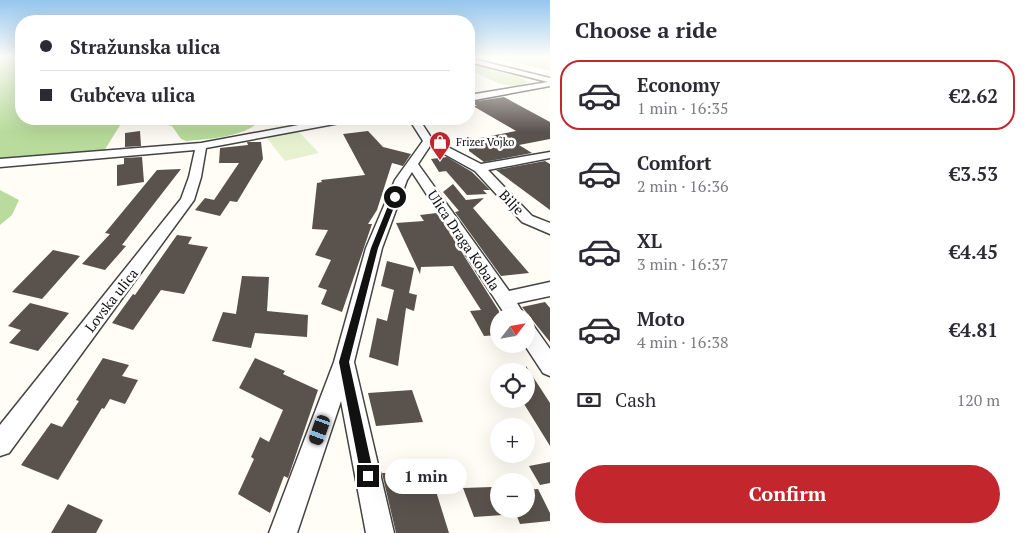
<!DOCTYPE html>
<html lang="en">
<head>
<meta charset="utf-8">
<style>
  :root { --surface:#fff; --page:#f7f7f7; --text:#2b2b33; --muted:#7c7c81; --line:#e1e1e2; --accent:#c4262e }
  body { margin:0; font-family:"PT Serif",serif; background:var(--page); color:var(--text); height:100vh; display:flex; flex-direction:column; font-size:19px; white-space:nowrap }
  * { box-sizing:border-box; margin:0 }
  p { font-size:16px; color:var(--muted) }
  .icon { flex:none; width:28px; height:28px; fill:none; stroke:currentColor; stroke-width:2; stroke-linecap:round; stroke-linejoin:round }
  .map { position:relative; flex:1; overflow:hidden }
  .drawer { display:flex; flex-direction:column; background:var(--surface); width:475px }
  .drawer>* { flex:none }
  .top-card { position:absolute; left:15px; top:15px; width:460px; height:110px; border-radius:20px; box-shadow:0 5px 20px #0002; display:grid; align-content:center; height:110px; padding:0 25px; background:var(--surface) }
  .needle { width:32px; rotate:59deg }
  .fabs { position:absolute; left:490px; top:308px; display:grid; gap:10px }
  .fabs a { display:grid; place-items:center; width:45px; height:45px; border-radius:50%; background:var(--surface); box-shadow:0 5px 20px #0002; font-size:25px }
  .end { position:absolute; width:22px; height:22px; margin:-11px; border:6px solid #111; background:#fff; box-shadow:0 0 0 2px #fff }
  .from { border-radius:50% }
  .bubble { position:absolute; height:35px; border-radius:18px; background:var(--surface); box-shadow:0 5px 20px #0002; font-size:16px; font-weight:800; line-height:35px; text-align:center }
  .car { position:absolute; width:15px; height:30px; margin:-15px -8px; border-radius:6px; box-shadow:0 0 4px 1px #0007; background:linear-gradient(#222 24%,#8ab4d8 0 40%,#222 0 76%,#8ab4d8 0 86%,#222 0) }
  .top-card b { display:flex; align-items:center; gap:18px; height:48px; font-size:19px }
  .top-card b+b { border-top:1px solid var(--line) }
  .top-card i { width:12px; height:12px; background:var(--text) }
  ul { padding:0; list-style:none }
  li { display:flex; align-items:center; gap:15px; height:70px; margin:0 10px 8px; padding:0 15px; border:2px solid transparent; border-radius:20px }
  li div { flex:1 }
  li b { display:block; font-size:19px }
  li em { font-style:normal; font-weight:800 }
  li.active { border-color:var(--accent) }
  li>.icon { width:45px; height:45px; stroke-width:1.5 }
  h2 { padding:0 25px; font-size:22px; line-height:60px }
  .pay { display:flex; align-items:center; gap:12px; height:55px; padding:0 25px; font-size:19px }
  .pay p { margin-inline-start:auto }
  .button { display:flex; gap:10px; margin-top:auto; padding:10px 25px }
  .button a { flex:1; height:58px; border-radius:30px; background:var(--accent); color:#fff; font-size:20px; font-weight:800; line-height:58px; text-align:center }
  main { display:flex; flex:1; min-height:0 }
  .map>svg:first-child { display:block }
  .green { fill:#d5ebbd }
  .forest { fill:#b9dc9c }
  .cemetery { fill:#d9e3c4 }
  .pitch { fill:#e6f2cf }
  .building { fill:#5a524d }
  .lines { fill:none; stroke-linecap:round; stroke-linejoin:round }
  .minor-casing { stroke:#444; stroke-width:3 }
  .minor { fill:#fff; fill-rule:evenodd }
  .route { fill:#111 }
  .labels { text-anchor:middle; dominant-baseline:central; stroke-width:5; stroke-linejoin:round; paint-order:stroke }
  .far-poi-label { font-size:11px; fill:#111; stroke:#fff; text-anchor:start }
  .street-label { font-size:14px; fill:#111; stroke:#fff }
</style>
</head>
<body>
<main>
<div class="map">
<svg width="550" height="533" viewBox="0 0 550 533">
  <rect width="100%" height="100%" fill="#fffdf5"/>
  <path class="green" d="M469 64 522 78 529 82C505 92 491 79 469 69Z"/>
  <path class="forest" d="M0 57H21V119H260C250 137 205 139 186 141L181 139 172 126 163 124 122 122 104 151 0 165Z
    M0 190 19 200 12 215 0 225Z"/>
  <path class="cemetery" d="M490 57H550V70H547Z"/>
  <path class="pitch" d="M298 131 319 153 285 161 266 137Z"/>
  <path class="building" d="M504 97 550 122V139L519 145 532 153 484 162 469 151V140L516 131 473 106H477L471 102Z
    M140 131 141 146 125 147V133Z
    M368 131 383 147 411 154 403 166 392 163 377 210 368 224H372L342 312 321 304 327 290 318 287 331 260 315 255 328 230 312 229 317 183 322 182 321 180 365 175 343 134Z
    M247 142H261L263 159 237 202 230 201 220 216 195 210 205 198 214 200 239 163H219L220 148 248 145Z
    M142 157 144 182 117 186V165L124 164V158Z
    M447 157 472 172 490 190H483L487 194 467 195 446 171 439 172 431 159Z
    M545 161 550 164V210L496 170Z
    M181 169 122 245 126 246 105 270 82 264 110 234 105 233 157 170Z
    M453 184 466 200 484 198 473 208 529 273 501 276 455 212 459 211 443 192Z
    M437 213 499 311V335L484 336 470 311 481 310 453 266 421 267 420 274 396 223 424 221 420 215Z
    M177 235 192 237 188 244 208 247 184 294 161 290 133 330 112 323 133 294 135 295Z
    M53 250 80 256 42 299 12 292Z
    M387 261 414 268 409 293 417 295 414 311 406 308 398 366 369 357 377 318 387 321 394 290 381 286Z
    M242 276 269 277 267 311 308 315 307 337 255 333 251 348 212 341 223 312 236 314Z
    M545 302 550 308V342L522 307Z
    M30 303 69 313 38 351 9 343 21 330 8 326Z
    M103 358 129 365 122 376 138 380 125 404 110 399 104 409 102 408 58 480 21 465 51 423 62 427 79 401 76 400Z
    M255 358 285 371 283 374 318 390 288 478 284 476 270 513 238 494 254 459 251 457 260 437 269 442 283 410 239 388Z
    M526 366 550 403V446L521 399H526Z
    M412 390 423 422 376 426 368 393Z
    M550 462V483L540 485 529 466Z
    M430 472 449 533H396L382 473Z
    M492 487 503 515 474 517 463 488Z
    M538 489 550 513V521L520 524 514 509H526V490Z
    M68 504 103 520 96 533H51Z"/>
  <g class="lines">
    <g class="minor-casing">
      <path id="minor" d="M469 58 550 78V86L469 101V95L548 82 469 62Z
        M331 119H350L345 122 206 148 201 177 194 200 9 453 0 456V425L181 199 189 177 195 150 0 167V159L201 143Z
        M409 119H419L432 139 481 164 550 152V158L488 170 532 216 550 223V234L522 222 475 171 430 146 418 164 509 291 550 282V296L517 303 525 316H506L412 172 407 180 382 248 354 362 394 533H366L341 401 297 533H269L334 362 366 248 395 180 423 141Z
        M526 323 533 325 550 349V376L543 373 524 344H526Z"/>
    </g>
    <use href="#minor" class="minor"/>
  </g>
  <linearGradient id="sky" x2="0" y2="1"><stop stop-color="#95c6ee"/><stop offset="0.43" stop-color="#fffefa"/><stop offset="1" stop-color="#fffefa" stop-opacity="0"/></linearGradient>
  <rect width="550" height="132" fill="url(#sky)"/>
  <path class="route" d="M392 196 398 197 378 248 349 362 374 476 372 480 368 482 363 480 361 476 339 362 371 248Z"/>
  <defs>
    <g id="shop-pin" transform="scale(1.125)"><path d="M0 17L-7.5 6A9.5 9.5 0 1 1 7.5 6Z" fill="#c4262e" stroke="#fff"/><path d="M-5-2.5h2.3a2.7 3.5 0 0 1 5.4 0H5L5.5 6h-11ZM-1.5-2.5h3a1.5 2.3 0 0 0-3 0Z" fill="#fff"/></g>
  </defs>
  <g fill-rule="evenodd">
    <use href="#shop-pin" x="440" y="142"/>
  </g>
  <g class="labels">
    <g class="far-poi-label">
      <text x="456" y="142">Frizer Vojko</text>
    </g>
    <g class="street-label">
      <text transform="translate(512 202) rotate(46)">Bilje</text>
      <text transform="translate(464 240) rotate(56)">Ulica Draga Kobala</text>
      <text transform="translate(111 300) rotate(-52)">Lovska ulica</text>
    </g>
  </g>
</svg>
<div class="fabs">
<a><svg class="needle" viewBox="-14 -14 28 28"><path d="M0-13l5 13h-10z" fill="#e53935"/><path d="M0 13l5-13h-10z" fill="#7c7c81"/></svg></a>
<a><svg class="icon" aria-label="locate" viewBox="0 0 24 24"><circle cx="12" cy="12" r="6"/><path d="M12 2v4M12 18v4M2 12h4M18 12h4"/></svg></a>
<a>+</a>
<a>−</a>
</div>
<i class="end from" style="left:395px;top:197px"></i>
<i class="end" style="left:368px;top:476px"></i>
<div class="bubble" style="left:385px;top:459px;width:82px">1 min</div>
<i class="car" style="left:320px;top:430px;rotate:200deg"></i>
<div class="top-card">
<b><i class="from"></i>Stražunska ulica</b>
<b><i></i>Gubčeva ulica</b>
</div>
</div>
<section class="drawer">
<h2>Choose a ride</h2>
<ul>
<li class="active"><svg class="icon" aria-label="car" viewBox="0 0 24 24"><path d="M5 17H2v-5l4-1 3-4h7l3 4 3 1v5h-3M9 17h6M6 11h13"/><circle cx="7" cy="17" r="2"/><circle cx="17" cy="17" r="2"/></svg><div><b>Economy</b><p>1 min · 16:35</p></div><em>€2.62</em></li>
<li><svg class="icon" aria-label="car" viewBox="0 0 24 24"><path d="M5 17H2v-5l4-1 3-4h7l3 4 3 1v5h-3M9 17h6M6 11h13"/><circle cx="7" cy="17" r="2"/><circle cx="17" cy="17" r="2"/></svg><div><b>Comfort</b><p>2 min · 16:36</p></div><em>€3.53</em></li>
<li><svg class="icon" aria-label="car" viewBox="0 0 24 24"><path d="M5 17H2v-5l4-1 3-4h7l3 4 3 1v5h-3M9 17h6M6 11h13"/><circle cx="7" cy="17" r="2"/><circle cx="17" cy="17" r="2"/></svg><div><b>XL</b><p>3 min · 16:37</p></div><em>€4.45</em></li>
<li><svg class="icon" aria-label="car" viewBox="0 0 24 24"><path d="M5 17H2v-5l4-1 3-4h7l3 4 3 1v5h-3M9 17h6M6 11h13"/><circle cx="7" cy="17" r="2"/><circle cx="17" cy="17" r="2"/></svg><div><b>Moto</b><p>4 min · 16:38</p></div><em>€4.81</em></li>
</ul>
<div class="pay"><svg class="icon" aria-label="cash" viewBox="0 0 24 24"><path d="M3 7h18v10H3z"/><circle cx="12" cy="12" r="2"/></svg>Cash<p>120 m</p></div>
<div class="button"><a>Confirm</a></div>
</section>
</main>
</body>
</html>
